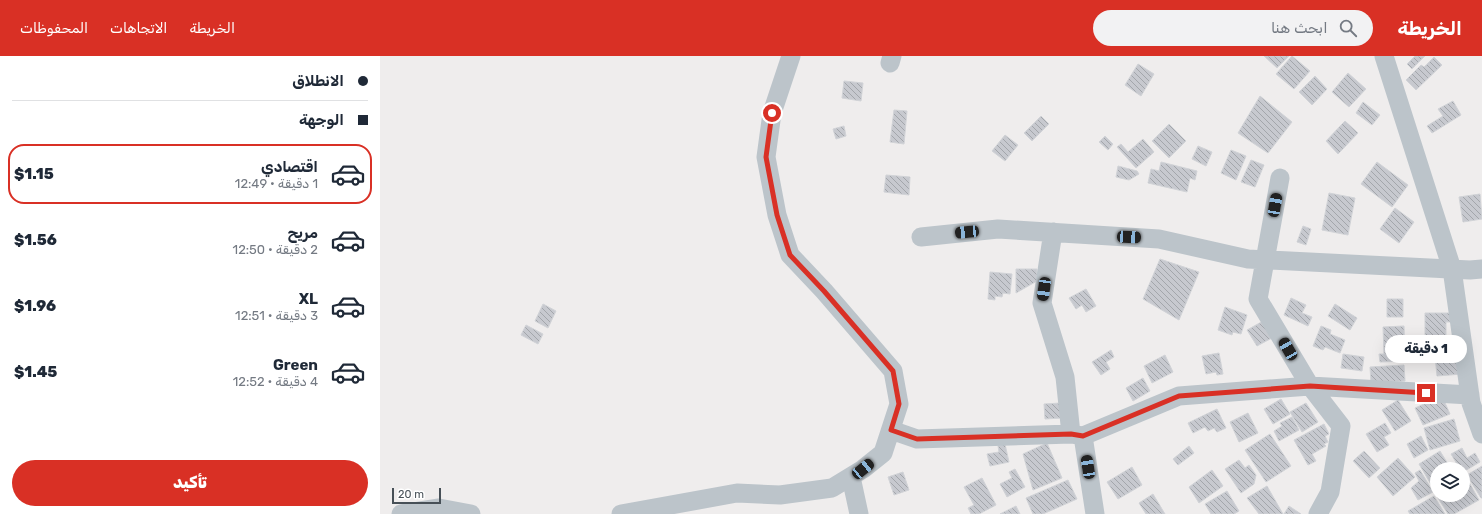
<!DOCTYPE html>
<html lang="ar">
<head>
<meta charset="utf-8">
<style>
  :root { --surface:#fff; --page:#f2f2f3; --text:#1f2937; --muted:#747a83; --line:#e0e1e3; --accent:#d93025 }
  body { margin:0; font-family:Rubik,"Noto Naskh Arabic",sans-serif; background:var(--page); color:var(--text); direction:rtl; height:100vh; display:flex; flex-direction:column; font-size:15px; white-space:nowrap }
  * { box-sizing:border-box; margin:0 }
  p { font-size:13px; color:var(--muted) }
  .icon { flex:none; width:22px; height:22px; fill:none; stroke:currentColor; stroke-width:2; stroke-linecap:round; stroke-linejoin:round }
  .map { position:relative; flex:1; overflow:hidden; direction:ltr }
  .details { display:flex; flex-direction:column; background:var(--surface); width:380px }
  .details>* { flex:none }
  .guide { display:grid; align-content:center; height:88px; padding:0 12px; background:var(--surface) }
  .buttons { position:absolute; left:1050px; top:406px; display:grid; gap:8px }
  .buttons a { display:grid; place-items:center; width:40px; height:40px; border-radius:50%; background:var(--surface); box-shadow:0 4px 16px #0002; font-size:20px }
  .scale { position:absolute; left:12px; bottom:10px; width:49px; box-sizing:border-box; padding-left:4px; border:2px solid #475057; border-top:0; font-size:11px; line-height:14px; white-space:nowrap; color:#475057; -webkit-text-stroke:3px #fff; paint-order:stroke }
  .end { position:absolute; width:18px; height:18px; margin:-9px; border:5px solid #d93025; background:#fff; box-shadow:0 0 0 2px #fff }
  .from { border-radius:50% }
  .bubble { position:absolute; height:28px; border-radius:14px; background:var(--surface); box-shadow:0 4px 16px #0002; font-size:13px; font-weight:800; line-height:28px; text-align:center; direction:rtl }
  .car { position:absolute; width:12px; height:24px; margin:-12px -6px; border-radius:5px; box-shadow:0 0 3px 1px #0007; background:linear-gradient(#222 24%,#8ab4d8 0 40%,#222 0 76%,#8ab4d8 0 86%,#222 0) }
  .guide b { display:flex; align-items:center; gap:14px; height:38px; font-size:15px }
  .guide b+b { border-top:1px solid var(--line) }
  .guide i { width:10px; height:10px; background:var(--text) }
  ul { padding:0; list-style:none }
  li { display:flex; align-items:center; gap:12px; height:60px; margin:0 8px 6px; padding:0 4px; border:2px solid transparent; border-radius:16px }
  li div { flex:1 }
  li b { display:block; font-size:15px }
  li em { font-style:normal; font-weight:800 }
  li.current { border-color:var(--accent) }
  li>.icon { width:36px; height:36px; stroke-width:1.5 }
  .cta { display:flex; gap:8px; margin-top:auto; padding:8px 12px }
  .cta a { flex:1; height:46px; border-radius:24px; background:var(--accent); color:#fff; font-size:16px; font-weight:800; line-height:46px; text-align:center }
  header { display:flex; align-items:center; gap:24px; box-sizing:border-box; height:56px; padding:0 20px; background:var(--accent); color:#fff }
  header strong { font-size:19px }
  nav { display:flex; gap:22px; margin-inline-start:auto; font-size:14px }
  .search { width:280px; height:36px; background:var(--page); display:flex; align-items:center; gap:10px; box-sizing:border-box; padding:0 14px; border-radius:22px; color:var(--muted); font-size:15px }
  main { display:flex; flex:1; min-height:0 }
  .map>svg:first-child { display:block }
  .building { fill:url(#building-back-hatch); stroke:#d1d3d7 }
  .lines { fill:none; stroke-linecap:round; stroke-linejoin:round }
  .minor { stroke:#bcc4ca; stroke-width:19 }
  .route { stroke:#d93025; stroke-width:5 }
</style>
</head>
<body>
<header>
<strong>الخريطة</strong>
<div class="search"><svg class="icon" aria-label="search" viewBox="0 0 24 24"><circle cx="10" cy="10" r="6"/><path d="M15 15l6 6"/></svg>ابحث هنا</div>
<nav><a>الخريطة</a><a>الاتجاهات</a><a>المحفوظات</a></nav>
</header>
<main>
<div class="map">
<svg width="1102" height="458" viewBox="0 0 1102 458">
  <defs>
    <pattern id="building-back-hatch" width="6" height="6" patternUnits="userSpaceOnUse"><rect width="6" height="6" fill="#c7c9cf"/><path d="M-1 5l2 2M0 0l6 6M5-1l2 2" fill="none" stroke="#a3a6ab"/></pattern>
  </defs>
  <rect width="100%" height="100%" fill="#efeded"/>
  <path class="building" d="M884 0H909L897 12Z
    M912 0 930 15 914 33 896 18Z
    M1035 0H1045L1032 13 1027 8Z
    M1054 1 1062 9 1036 34 1026 24 1041 9 1044 11Z
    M758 8 774 18 761 40 745 29Z
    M968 17 986 33 969 51 952 36Z
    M935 20 947 33 932 49 919 36Z
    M464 25 483 27 481 45 462 42Z
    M880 40 912 66 888 97 858 77Z
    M1073 45 1081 59 1052 77 1047 70 1063 60 1058 53Z
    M983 46 1000 59 992 69 976 57Z
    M514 54 527 55 524 88 510 86Z
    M661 60 669 68 652 85 644 77Z
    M965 65 978 77 958 98 946 85Z
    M789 68 806 85 789 102 772 85Z
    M464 70 466 80 456 83 453 73Z
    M625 79 638 89 625 105 612 95Z
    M725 80 733 88 728 94 719 86Z
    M763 83 774 96 756 112 737 91 741 88 748 96Z
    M818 90 832 96 826 110 812 103Z
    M851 94 866 100 856 124 841 117Z
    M871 104 884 109 875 131 861 126Z
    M781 106 817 115 815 124 810 122 807 136 768 127 771 113 779 115Z
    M997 106 1028 129 1012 151 981 128Z
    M738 110 757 115 759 118 749 124 736 121Z
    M506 119 530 121 529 139 504 136Z
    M949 137 975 142 968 179 942 174Z
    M1100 138 1102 163 1083 166 1079 141Z
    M1015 152 1034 166 1019 187 1000 173Z
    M923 170 931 173 926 189 917 186Z
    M780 203 819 216 799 264 763 243Z
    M636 213H657V225L636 237Z
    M610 216 632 218 630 238 623 237 622 241 615 240V244L608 243Z
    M706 233 716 250 706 256 702 249 696 253 689 242Z
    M911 242 926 249 922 257 932 261 928 270 904 259Z
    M1007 243H1023V261H1007Z
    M163 248 176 255 168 272 155 265Z
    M955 248 977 262 970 274 948 260Z
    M845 251 867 259 861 278 853 276 852 279 838 274Z
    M1045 257H1073V266H1066V284H1045Z
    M885 264 894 281 877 290 867 274Z
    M146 269 163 278 158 288 141 279Z
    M941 270 951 274 950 278 965 284 960 297 945 291 943 294 933 290Z
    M1024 270 1025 305 1000 306 999 298H1004L1003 271Z
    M1079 288 1082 318 1057 320 1054 290Z
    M731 294 734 301 726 306 730 313 721 319 712 306Z
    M839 297 843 318 837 319 836 316 826 318 822 300Z
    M963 298 984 301 982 315 961 312Z
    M785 299 793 316 772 327 764 310Z
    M1024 309 1025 325 991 327 990 311Z
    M763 322 770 335 753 345 746 332Z
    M1062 340 1070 358 1043 369 1035 352Z
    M901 343 910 358 893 368 884 353Z
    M1018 344 1031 365 1015 375 1002 354Z
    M681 347 682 362 665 363 664 348Z
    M926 347 938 366 922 376 910 356Z
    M837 353 846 372 837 376 834 372 828 375 825 371 813 377 808 367Z
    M868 357 878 377 859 386 850 366Z
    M912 361 919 374 899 385 894 375 902 370 900 367Z
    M1074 363 1080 385 1050 394 1044 372Z
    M1005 367 1011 377 1004 381 1009 389 997 396 986 378Z
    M944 368 949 378 945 380 948 386 944 388 946 390 932 398 936 405 928 409 914 384Z
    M890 378 911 410 886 426 865 394Z
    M1041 380 1048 394 1034 402 1027 388Z
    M667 387 682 422 653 434 643 398Z
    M625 388 629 406 610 410 607 398 619 396 618 390Z
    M809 390 814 397 798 409 793 403Z
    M1082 392 1087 402 1095 397 1100 406 1083 416V413H1080L1071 398Z
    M984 395 1000 412 989 422 973 405Z
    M1060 395 1071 413H1057V427L1052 430 1039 408Z
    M1018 402 1035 421 1013 440 997 421Z
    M859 404 865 412 869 409 876 419 874 428 861 437 845 413Z
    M1102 410V442H1101L1087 419Z
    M752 411 762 429 738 443 727 426Z
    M635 413 645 431 627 441 620 428 632 422 629 416Z
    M832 414 843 430 819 447 809 431Z
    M1040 414 1053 436 1038 444 1031 432 1039 425 1035 417Z
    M523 416 529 434 514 439 508 421Z
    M1083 416 1099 444 1074 458H1068L1053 434 1057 431V439H1083Z
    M602 422 616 449 599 458H591L588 452 594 449 584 431Z
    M688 424 697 443 663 458H653L646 442Z
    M887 430 903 458H879L867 442Z
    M847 435 859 455 854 458H831L825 448Z
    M773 438 785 458H766L759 447Z
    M1054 440 1065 458H1030L1028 455Z
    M636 450 640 458H620Z
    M909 450 921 458H904Z"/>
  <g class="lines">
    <path class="minor" d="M1004 0 1072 213 1091 347 1102 378
      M510 7 512 0
      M900 122 878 243 930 330 961 370 950 436 938 458
      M673 176 662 247 685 321 691 378
      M541 181 618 173 779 183 868 203 1090 214 1102 213
      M511 374 537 383 691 378 703 380 715 458
      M703 380 799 340 930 330 1090 339
      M471 421 479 458
      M21 458 59 452 91 458
      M241 458 357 437 400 439 452 432 483 413 503 397 519 348 513 315 444 235 410 199 397 159 386 101 392 57 411 0"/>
  </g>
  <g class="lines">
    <path class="route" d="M392 57 386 101 397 159 410 199 444 235 513 315 519 348 511 374 537 383 691 378 703 380 799 340 930 330 1046 337"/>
  </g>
</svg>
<div class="buttons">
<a><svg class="icon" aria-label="layers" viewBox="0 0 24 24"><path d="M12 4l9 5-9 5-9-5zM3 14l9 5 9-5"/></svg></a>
</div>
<div class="scale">20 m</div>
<i class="end from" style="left:392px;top:57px"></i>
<i class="end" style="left:1046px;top:337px"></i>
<div class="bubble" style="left:1005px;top:279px;width:82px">1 دقيقة</div>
<i class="car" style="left:895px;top:149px;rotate:10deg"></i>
<i class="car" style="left:587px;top:176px;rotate:265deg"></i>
<i class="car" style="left:749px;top:181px;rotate:93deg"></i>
<i class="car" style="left:664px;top:233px;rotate:188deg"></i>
<i class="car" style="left:908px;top:293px;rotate:330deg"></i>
<i class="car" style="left:708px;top:411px;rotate:351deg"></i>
<i class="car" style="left:483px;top:413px;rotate:51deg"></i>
</div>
<section class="details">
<div class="guide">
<b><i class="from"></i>الانطلاق</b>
<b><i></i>الوجهة</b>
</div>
<ul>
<li class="current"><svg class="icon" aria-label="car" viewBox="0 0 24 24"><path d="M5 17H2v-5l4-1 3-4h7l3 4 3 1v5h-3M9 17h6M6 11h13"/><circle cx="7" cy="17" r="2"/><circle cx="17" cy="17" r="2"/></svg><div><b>اقتصادي</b><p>1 دقيقة · 12:49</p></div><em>$1.15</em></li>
<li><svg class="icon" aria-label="car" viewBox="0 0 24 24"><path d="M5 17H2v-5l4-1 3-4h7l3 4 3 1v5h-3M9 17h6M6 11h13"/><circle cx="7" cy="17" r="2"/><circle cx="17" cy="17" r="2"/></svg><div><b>مريح</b><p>2 دقيقة · 12:50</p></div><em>$1.56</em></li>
<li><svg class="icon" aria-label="car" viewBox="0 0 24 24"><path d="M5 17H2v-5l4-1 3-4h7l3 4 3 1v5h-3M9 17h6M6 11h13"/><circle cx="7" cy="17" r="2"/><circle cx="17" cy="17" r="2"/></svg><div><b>XL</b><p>3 دقيقة · 12:51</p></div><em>$1.96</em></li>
<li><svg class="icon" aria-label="car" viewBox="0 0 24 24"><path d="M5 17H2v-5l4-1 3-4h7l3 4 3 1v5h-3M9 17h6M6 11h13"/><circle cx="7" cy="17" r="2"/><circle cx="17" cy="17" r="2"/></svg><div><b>Green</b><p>4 دقيقة · 12:52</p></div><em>$1.45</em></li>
</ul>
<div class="cta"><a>تأكيد</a></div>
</section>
</main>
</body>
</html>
